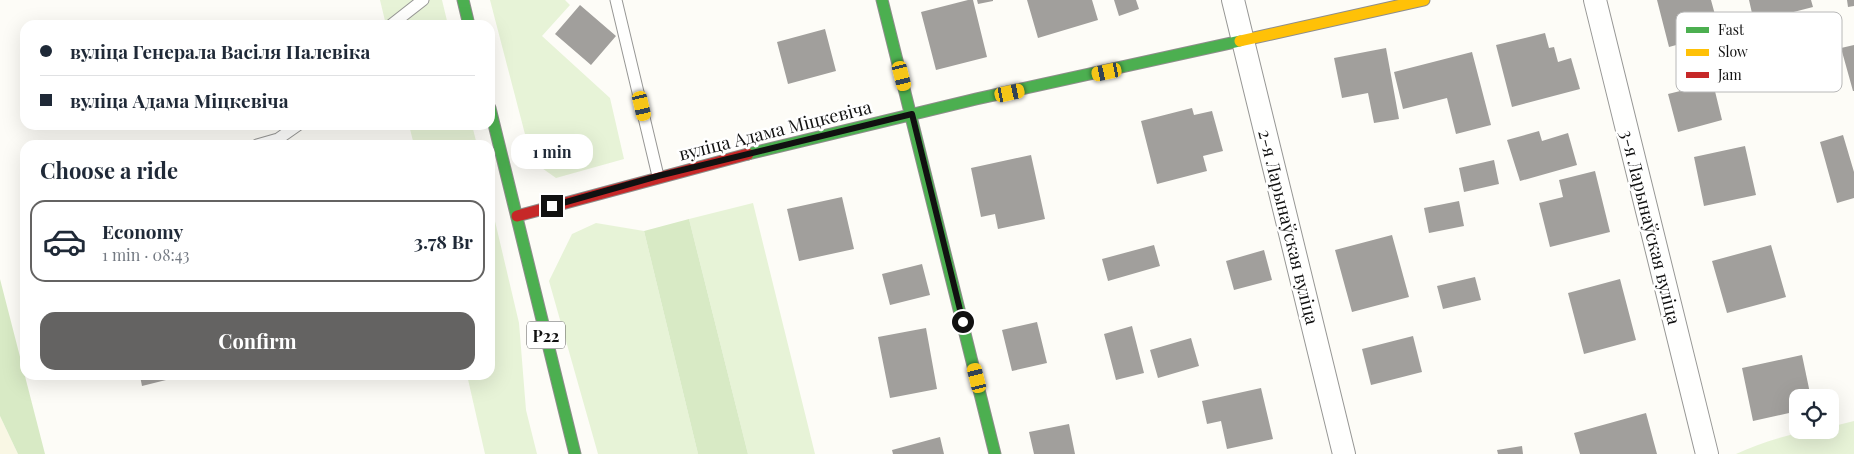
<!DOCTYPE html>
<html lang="en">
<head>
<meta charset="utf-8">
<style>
  :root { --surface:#fff; --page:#f2f2f3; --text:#1f2937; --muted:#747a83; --line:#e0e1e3; --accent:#646362 }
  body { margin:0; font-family:"Playfair Display",serif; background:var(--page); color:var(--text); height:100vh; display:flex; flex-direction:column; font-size:19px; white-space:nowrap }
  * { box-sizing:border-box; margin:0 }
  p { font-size:16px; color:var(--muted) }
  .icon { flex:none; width:28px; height:28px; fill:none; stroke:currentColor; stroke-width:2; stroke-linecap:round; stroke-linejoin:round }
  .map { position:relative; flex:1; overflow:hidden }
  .panel { position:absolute; left:20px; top:140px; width:475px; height:240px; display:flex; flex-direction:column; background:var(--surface); border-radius:15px; box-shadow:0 5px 20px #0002 }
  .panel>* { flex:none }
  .guide { position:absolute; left:20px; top:20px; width:475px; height:110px; border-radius:15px; box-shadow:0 5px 20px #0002; display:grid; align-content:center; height:110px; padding:0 20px; background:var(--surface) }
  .buttons { position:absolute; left:1789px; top:389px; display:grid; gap:10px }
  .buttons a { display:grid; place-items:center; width:50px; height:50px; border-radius:10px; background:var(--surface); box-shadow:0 5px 20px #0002; font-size:25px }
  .end { position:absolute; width:22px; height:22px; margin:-11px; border:6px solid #111; background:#fff; box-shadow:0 0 0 2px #fff }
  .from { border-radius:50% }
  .bubble { position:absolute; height:35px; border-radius:15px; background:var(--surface); box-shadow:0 5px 20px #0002; font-size:16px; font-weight:700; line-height:35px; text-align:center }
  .car { position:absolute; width:15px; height:30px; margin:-15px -8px; border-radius:6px; box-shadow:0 0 4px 1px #0007; background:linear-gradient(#f5c518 24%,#345 0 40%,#f5c518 0 76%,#345 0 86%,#f5c518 0) }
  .guide b { display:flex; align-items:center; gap:18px; height:48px; font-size:19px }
  .guide b+b { border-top:1px solid var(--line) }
  .guide i { width:12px; height:12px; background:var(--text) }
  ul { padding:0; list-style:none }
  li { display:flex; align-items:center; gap:15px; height:82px; margin:0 10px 8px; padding:0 10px; border:2px solid var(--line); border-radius:15px }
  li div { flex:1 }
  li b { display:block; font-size:19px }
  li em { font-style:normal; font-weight:700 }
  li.on { border-color:var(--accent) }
  li>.icon { width:45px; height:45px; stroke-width:1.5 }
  h2 { padding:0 20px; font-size:22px; line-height:60px }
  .button { display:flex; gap:10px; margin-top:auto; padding:10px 20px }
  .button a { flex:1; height:58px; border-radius:15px; background:var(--accent); color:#fff; font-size:20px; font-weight:700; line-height:58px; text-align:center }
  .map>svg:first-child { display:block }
  .farmland { fill:#f9f7e4 }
  .green { fill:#e7f3d7 }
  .forest { fill:#d8eac5 }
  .building { fill:#a19f9c }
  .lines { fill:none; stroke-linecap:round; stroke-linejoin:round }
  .lane-casing { stroke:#979795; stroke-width:13 }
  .street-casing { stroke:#979795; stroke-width:24 }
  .fast-casing { stroke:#8e8d8b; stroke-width:13 }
  .slow-casing { stroke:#8e8d8b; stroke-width:13 }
  .jam-casing { stroke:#8e8d8b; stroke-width:13 }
  .lane { stroke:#fffffe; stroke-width:11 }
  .street { stroke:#fffffe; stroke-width:22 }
  .fast { stroke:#4caf50; stroke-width:11 }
  .slow { stroke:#ffc107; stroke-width:11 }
  .jam { stroke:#c62828; stroke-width:11 }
  .route { stroke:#111; stroke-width:6 }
  .labels { text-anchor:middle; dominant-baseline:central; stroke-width:5; stroke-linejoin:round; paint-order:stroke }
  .shield { fill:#fff; stroke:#585858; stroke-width:1 }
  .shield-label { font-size:16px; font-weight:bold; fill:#111 }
  .street-label { font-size:18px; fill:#111; stroke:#fff }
  .key { fill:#fff; stroke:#b8b8b8; stroke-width:1 }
  .key-label { font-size:14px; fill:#111 }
</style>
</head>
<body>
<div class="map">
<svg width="1854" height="454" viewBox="0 0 1854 454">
  <rect width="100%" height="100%" fill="#fdfcf7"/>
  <path class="farmland" d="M0 416 18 454H0Z"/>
  <path class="green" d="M380 0H442L448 25H386Z
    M490 0H565L570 5 542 36 610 98 624 159 556 178 532 161Z
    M409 125H472L477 145H414Z
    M490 200 519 323 526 410 537 454H485L467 375H490Z
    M753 203 815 454H748L689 219Z
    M596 223 644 231 698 454H598L549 281 572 234Z
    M1854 421V454H1736C1764 441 1799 430 1830 430V427Z"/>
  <path class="forest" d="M689 219 748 454H698L644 231Z
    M0 279 45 454H18L0 416Z"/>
  <path class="building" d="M968 0H973L987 57 936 70 921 12Z
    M977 0H993V1L978 4Z
    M1027 0H1092L1098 20 1038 38Z
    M1114 0H1136L1139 9 1119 16Z
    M1657 0H1711L1720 33 1669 47Z
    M1749 0H1811L1813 7 1754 22Z
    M1847 0H1854V6L1848 7Z
    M580 5 616 36 591 65 555 34Z
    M825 29 836 71 788 84 777 42Z
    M1545 33 1549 48 1554 47 1558 62 1571 58 1580 89 1512 107 1496 45Z
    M1854 45V91H1853L1841 48Z
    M1386 48 1399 119 1374 123 1368 93 1342 98 1334 58Z
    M1472 52 1491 125 1456 134 1447 98 1403 109 1394 72Z
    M1713 83 1722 120 1678 132 1668 94Z
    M1192 108 1194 115 1212 111 1223 151 1203 156 1207 171 1157 184 1141 121Z
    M1539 131 1542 141 1568 133 1577 165 1520 181 1507 140Z
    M1843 135 1854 172V198L1837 203 1820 142Z
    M1745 146 1756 195 1704 206 1694 157Z
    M1031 155 1045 219 998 229 995 214 981 217 971 168Z
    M1494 160 1499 184 1464 192 1459 168Z
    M1595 171 1610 232 1550 247 1539 203 1563 197 1559 180Z
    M842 197 854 249 799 261 787 209Z
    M1459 201 1464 226 1429 233 1424 208Z
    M1392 235 1409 297 1352 312 1335 250Z
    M1154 245 1160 266 1108 281 1102 259Z
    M1771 245 1786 297 1727 313 1712 261Z
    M1264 250 1272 280 1234 290 1226 261Z
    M922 264 930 295 890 305 882 274Z
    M1475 277 1481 300 1443 309 1437 286Z
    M1620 279 1636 340 1584 354 1568 293Z
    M1037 322 1047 363 1012 371 1002 330Z
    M1132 326 1144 373 1116 380 1104 334Z
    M926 328 937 389 890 398 878 337Z
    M1413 336 1422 372 1371 385 1362 349Z
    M1191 338 1199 366 1158 378 1150 350Z
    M1802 355 1811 398H1798V411L1753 421 1742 368Z
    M124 375H164L166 380 142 386 140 376 125 380Z
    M1261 388 1273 439 1227 449 1221 421 1207 424 1202 401Z
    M1646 413 1657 454H1580L1574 433Z
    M1069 424 1075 454H1034L1029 432Z
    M940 437 944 454H893L892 450Z
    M1522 446 1523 454H1498L1497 450Z"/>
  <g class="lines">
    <g class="lane-casing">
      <path id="lane" d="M616 0 658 176
        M391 25 423 0
        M257 145 278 139 298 125"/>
    </g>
    <g class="street-casing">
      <path id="street" d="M1233 0 1344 454
        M1595 0 1707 454"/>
    </g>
    <g class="fast-casing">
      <path id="fast" d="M463 0 469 25
        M882 0 995 454
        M490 108 575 454
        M748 154 976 99 1240 41"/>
    </g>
    <g class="slow-casing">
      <path id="slow" d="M1240 41 1424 0"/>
    </g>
    <g class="jam-casing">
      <path id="jam" d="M517 216 748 154"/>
    </g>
    <use href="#lane" class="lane"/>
    <use href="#street" class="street"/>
    <use href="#fast" class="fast"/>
    <use href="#slow" class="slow"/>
    <use href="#jam" class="jam"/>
  </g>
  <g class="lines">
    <path class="route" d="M552 206 658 176 912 114 963 322"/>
  </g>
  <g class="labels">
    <rect class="shield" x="527" y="321.5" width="38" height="27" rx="4"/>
    <g class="shield-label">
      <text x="546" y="335">Р22</text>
    </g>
    <g class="street-label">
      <text transform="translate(775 130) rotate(-14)">вуліца Адама Міцкевіча</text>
      <text transform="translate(1289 227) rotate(76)">2-я Ларынаўская вуліца</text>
      <text transform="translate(1651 227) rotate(76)">3-я Ларынаўская вуліца</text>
    </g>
  </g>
  <rect x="1676" y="12" width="166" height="80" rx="8" class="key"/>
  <rect x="1686" y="27" width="23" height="6" fill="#4caf50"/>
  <rect x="1686" y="49" width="23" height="7" fill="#ffc107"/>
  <rect x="1686" y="72" width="23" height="6" fill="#c62828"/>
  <g class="key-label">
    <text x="1718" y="35">Fast</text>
    <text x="1718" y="57">Slow</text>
    <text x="1718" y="80">Jam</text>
  </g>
</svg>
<div class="buttons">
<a><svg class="icon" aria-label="locate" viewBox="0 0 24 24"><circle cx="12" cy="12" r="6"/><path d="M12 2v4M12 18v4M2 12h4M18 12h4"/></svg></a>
</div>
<i class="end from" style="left:963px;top:322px"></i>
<i class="end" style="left:552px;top:206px"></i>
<div class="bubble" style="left:511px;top:134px;width:82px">1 min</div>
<i class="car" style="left:1107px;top:72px;rotate:258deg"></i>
<i class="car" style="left:902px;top:76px;rotate:166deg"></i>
<i class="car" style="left:1010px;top:93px;rotate:78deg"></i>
<i class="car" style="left:642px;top:106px;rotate:167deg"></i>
<i class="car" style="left:977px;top:378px;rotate:346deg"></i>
<div class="guide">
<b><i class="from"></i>вуліца Генерала Васіля Палевіка</b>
<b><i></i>вуліца Адама Міцкевіча</b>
</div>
<section class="panel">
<h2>Choose a ride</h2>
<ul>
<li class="on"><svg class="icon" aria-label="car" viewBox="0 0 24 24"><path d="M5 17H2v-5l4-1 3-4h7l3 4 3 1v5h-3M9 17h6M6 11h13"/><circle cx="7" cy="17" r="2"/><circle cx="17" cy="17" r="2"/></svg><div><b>Economy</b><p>1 min · 08:43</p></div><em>3.78 Br</em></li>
</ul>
<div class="button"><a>Confirm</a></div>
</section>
</div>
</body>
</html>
